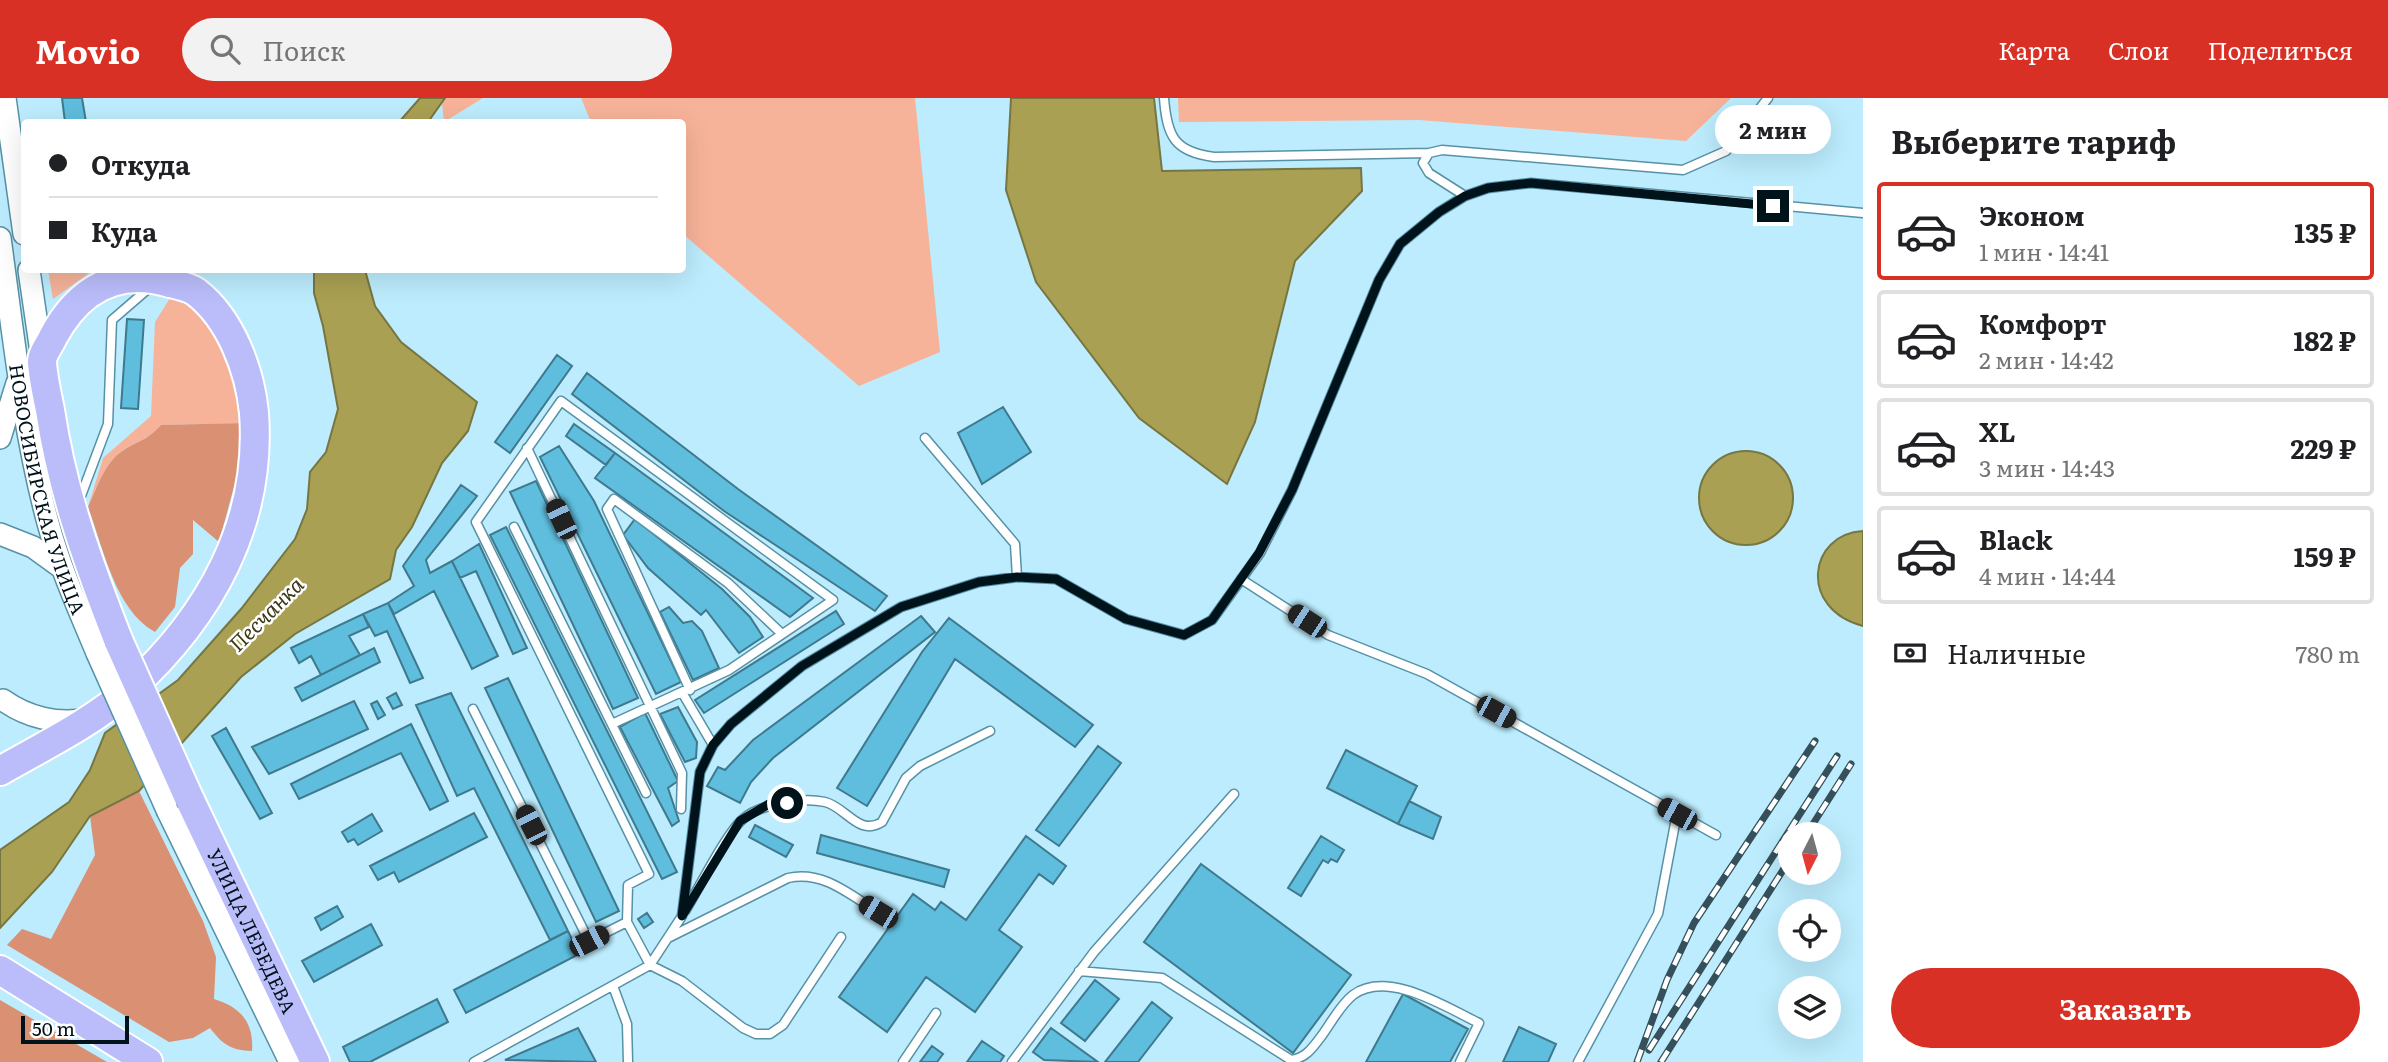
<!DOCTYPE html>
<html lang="ru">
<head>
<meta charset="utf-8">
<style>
  :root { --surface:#fff; --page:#f2f2f2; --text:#202124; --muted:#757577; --line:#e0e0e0; --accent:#d93025 }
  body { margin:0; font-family:Literata,serif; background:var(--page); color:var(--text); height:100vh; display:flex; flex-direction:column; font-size:26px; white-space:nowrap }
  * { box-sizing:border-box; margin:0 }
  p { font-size:23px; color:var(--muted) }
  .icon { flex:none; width:38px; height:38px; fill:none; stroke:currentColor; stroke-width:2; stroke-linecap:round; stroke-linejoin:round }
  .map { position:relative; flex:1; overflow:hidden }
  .drawer { display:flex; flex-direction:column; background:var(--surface); width:525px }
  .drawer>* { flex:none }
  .top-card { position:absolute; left:21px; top:21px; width:665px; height:154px; border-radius:7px; box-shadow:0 7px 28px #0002; display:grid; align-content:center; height:154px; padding:0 28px; background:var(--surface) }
  .needle { width:46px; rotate:186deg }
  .tools { position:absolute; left:1778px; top:724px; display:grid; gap:14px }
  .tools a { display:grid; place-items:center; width:63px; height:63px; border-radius:50%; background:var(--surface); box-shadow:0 7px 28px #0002; font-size:35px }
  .scale { position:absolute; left:21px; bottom:18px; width:108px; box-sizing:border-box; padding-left:7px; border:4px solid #00131b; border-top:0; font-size:19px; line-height:24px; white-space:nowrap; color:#00131b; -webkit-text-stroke:5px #fff; paint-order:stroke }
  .end { position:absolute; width:32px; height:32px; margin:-16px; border:9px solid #00131b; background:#fff; box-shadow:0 0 0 4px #fff }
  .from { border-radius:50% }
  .bubble { position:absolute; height:49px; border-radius:24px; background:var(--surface); box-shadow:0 7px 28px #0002; font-size:23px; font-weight:700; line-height:49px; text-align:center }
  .car { position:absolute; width:21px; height:42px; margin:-21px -10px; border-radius:9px; box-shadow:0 0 5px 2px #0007; background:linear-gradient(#222 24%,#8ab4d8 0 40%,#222 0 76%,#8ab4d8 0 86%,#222 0) }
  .top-card b { display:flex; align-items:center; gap:24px; height:66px; font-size:26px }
  .top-card b+b { border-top:2px solid var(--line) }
  .top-card i { width:18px; height:18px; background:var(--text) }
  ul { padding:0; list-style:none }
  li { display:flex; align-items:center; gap:21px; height:98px; margin:0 14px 10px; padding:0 14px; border:4px solid var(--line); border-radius:7px }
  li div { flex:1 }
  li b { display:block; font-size:26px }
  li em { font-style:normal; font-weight:700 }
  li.on { border-color:var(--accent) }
  li>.icon { width:63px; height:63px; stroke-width:1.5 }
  h2 { padding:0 28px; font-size:32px; line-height:84px }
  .pay { display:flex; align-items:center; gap:18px; height:77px; padding:0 28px; font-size:26px }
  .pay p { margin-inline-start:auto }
  .primary-button { display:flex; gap:14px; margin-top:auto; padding:14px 28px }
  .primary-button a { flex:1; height:80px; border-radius:42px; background:var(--accent); color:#fff; font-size:28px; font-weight:700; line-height:80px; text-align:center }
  header { display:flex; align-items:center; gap:42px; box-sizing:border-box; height:98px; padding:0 35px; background:var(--accent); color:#fff }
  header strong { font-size:33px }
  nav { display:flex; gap:38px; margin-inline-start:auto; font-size:24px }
  .search { width:490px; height:63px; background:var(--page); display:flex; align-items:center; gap:18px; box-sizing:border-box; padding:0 24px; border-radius:38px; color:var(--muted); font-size:26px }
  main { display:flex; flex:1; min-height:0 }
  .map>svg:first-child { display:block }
  .green { fill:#f6b399 }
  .forest { fill:#da9073 }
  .water { fill:#a9a053; stroke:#767642; stroke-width:2 }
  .building { fill:#5fbddd; stroke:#3f798d; stroke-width:2 }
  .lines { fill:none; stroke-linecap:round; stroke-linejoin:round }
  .lane-casing { stroke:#5791a6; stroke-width:11 }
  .secondary-casing { stroke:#5791a6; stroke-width:24 }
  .highway-casing { stroke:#fff; stroke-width:32 }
  .lane { stroke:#fff; stroke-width:8 }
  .secondary { stroke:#fff; stroke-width:21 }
  .highway { stroke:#babdfa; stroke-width:28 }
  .rail-casing { stroke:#35505b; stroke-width:7 }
  .rail { stroke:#fff; stroke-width:4.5; stroke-dasharray:13; stroke-linecap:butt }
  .secondary-bridge-casing { stroke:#5791a6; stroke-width:24; stroke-linecap:butt }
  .highway-bridge-casing { stroke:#fff; stroke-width:32; stroke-linecap:butt }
  .secondary-bridge { stroke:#fff; stroke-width:21 }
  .highway-bridge { stroke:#babdfa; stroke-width:28 }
  .route { stroke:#00131b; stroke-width:9 }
  .labels { text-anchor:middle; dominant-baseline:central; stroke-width:5; stroke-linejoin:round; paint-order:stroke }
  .street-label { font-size:19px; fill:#00131b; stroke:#fff }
  .water-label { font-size:21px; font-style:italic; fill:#3d3917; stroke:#fff }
</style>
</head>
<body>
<header>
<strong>Movio</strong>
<div class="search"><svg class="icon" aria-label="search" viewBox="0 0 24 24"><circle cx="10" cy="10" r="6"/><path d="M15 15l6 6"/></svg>Поиск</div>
<nav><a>Карта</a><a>Слои</a><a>Поделиться</a></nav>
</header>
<main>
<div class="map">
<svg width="1863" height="964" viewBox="0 0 1863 964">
  <rect width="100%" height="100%" fill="#bcecfd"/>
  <path class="green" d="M445 0H483L444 24 442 6Z
    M581 0H915L940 254 859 288 683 136 682 24H591Z
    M1178 0H1731L1686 43 1419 22 1179 24Z
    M48 172H93L53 201Z
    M172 197 192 203 225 253 244 325 161 327C145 344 141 341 124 352 105 363 97 390 88 409L103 360 151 318 155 224Z"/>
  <path class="forest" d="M244 325 245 348 219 444 193 422V456L180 470 175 509 155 534C115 512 103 449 88 409 97 390 105 363 124 352 141 341 145 344 161 327Z
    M139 693 203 823 216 859 214 901C241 909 254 925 252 953 231 952 223 947 210 930L193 940 169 944 7 847 22 831 51 841 95 757 90 718Z
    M0 902 107 964H0Z"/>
  <path class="water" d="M420 0H445L428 24H399Z
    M1011 0H1154L1162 73 1361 70 1362 93 1295 163 1255 324 1227 386 1139 320 1036 184 1006 92Z
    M314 172H365L375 208 401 244 477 304 468 333 442 365 412 429 396 452 390 481 295 536 241 579 139 693 90 718 52 774 0 830V752L69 704 90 672 105 635 178 582 241 511 295 441 307 411 310 374 326 354 338 311 323 228 314 195Z
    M1699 400a47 47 0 1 1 94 0a47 47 0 1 1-94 0Z
    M1863 433V528C1798 511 1808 436 1863 433Z"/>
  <path class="building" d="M62 0H82L86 24H65Z
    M127 221 144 222 138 311 121 310Z
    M557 257 572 268 510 355 495 344Z
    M587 275 738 391 887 498 875 513 724 413 572 296Z
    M1003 309 1031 354 982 386 958 335Z
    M574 326 615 355 606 367 566 338Z
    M559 348 594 403 681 584 656 596 540 359Z
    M615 355 813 500 790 519 595 380Z
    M536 383 638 600 613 611 510 394Z
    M461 387 477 398 426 462 430 475 452 463 498 558 472 571 434 493 394 516 388 505 414 488 403 468Z
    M635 421 722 491 750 519 763 539 739 555 706 512 701 517 648 470 623 437Z
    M506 429 677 774 662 781 490 437Z
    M479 446 527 550 513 556 476 473 460 480 452 463Z
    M388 505 423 580 410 585 387 533 375 538 363 516Z
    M669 509 683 525 692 523 702 533 719 570 693 582 660 514Z
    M836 513 844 526 704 615 695 602Z
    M363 516 369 529 349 538 360 557 321 577 311 558 299 565 291 550Z
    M921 518 935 534 773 660 751 684 740 705 707 688 718 669 725 672 753 642Z
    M949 520 1093 627 1075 649 955 561 867 708 837 690 922 554Z
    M374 550 380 564 302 603 295 590Z
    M508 580 619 813 596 824 485 590Z
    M396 595 402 607 393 611 387 600Z
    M451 595 568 833 550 842 474 690 457 698 416 607Z
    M354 603 368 631 269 676 252 649Z
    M377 603 385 617 378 621 371 606Z
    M678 609 697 644 696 660 685 664 660 616Z
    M645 615 678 683 668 690 679 723 672 728 620 629Z
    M411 626 448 703 430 712 401 655 299 701 291 686Z
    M226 630 272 715 260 721 212 638Z
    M1098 648 1121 665 1059 748 1036 732Z
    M1346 652 1417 688 1398 726 1327 690Z
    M1409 703 1441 719 1433 741 1398 726Z
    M474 715 487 739 399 784 394 774 378 782 370 768Z
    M372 716 382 733 358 747 354 741 348 744 342 734Z
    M755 727 793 747 786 759 749 739Z
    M821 737 949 772 944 789 817 755Z
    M1026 738 1066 768 1053 786 1039 776 999 832 1022 849 975 914 926 879 887 934 839 899 913 796 935 812 941 804 966 822Z
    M1321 738 1344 752 1337 764 1331 761 1328 765 1323 762 1301 798 1288 790Z
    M1201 766 1351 877 1293 955 1144 844Z
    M337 808 343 819 321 832 315 820Z
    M647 815 653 824 644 830 638 821Z
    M371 826 382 847 314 884 302 863Z
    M568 833 579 856 466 915 454 892Z
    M1095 882 1119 901 1085 943 1061 925Z
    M1403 896 1468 931 1450 964H1366Z
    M437 901 448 924 370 964H350L343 949Z
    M1152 904 1172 920 1138 964H1105Z
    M1519 929 1556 946 1548 964H1503Z
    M578 930 596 964 505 962Z
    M1051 930 1098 964 1044 962 1033 954Z
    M982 943 1004 958 1000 964H967Z
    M932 948 943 956 937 964H920Z"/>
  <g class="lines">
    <g class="lane-casing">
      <path id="lane" d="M1164 0C1167 38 1174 54 1214 59L1429 55
        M1465 98 1429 75 1423 65 1429 55 1442 52 1683 72 1726 53 1768 0
        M925 340 1015 446 1017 479
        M527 350 682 675 681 711
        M79 403 108 326 112 222 149 190
        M514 429 646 695
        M1241 481 1328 537 1427 576 1716 737
        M690 592 607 411 614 401 728 485 782 536
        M683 596 713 647
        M473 611 589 843 627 824 628 787 649 776 476 424 561 303 833 502 729 572 612 626
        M685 813C698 792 727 734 743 721 760 706 802 699 825 704 846 709 859 739 882 724L906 680 920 668 990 633
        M627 824 650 867 682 883 743 930 756 936H770L783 927 841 839
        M668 840 788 780C823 772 850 797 878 814
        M1079 873 1162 880 1291 962C1305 960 1311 952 1320 940 1330 927 1340 907 1353 897 1388 871 1447 910 1479 925L1460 964
        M613 888 627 926 628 964
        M474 964 650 867 682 818 700 674 713 647 731 626 802 568 901 509 979 484 1017 479 1056 481 1126 521 1184 537 1212 522 1260 455 1292 392 1379 182 1400 146 1439 114 1465 98 1488 90 1531 85 1863 115
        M903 964 936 915
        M1012 964 1094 854 1234 696
        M1578 964 1658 816 1677 715"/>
    </g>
    <g class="secondary-casing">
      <g id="secondary">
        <path d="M5 0 24 136"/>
        <path id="s1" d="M0 140C13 234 23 332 48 425 60 470 79 512 97 555"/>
        <path d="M29 172 42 261"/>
        <path d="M0 340 17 285"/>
        <path d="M0 436 33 449 62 470"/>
        <path d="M3 602C27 619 57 627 87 621"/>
        <path d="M168 714 290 964"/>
      </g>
    </g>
    <g class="highway-casing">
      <g id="highway">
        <path d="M0 673C44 648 93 624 130 591 210 518 262 425 254 315 250 273 231 221 196 194 189 189 179 187 170 185 117 169 78 192 53 239 50 246 42 256 42 264 43 280 47 297 50 312 62 393 89 468 119 544"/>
        <path id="s2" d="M189 700 315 964"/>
        <path d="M0 872 148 964"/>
      </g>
    </g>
    <use href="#lane" class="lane"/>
    <use href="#secondary" class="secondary"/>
    <use href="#highway" class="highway"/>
    <g class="rail-casing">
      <path id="rail" d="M1806 737 1851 666
        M1649 952 1837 658
        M1637 964 1667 882 1694 825 1815 643
        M1661 964 1790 761"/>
    </g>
    <use href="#rail" class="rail"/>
    <g class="secondary-bridge-casing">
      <path id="secondary-bridge" d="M97 555 168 714"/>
    </g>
    <g class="highway-bridge-casing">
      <path id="highway-bridge" d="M119 544 189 700"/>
    </g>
    <use href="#secondary-bridge" class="secondary-bridge"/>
    <use href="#highway-bridge" class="highway-bridge"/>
  </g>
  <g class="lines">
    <path class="route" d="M787 705 769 706 740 723 682 818 700 674 713 647 731 626 802 568 901 509 979 484 1017 479 1056 481 1126 521 1184 537 1212 522 1259 455 1292 392 1379 182 1400 146 1439 114 1465 98 1488 90 1531 85 1773 108"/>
  </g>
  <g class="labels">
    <g class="street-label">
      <text stroke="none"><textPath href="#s1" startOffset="256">НОВОСИБИРСКАЯ УЛИЦА</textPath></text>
      <text stroke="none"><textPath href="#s2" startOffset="147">УЛИЦА ЛЕБЕДЕВА</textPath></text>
    </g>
    <g class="water-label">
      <text transform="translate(265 515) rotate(-45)">Песчанка</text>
    </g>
  </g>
</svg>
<div class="tools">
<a><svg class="needle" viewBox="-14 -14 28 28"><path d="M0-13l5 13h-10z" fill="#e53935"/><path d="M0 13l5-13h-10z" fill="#757577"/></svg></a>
<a><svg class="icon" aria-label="locate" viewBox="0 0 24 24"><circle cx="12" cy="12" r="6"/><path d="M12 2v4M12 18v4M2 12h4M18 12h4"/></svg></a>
<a><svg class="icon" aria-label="layers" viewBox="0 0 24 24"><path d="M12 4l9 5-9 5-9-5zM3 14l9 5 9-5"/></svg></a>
</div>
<div class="scale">50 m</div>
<i class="end from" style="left:787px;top:705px"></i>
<i class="end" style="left:1773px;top:108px"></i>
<div class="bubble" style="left:1715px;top:7px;width:116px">2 мин</div>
<i class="car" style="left:561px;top:421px;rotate:335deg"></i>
<i class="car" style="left:1307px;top:523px;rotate:303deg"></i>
<i class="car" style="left:1496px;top:614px;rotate:119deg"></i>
<i class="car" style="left:1677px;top:716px;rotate:299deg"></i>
<i class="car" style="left:531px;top:727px;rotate:333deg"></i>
<i class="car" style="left:878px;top:814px;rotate:301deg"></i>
<i class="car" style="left:589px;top:843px;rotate:63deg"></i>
<div class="top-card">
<b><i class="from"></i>Откуда</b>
<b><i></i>Куда</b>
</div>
</div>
<section class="drawer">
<h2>Выберите тариф</h2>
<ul>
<li class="on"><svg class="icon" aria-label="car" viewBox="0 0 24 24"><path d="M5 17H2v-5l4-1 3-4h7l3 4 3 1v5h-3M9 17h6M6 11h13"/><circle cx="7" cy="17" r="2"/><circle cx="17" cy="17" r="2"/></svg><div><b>Эконом</b><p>1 мин · 14:41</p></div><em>135 ₽</em></li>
<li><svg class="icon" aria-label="car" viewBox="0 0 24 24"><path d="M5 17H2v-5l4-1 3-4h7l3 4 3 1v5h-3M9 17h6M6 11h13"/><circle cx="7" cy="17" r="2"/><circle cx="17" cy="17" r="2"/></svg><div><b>Комфорт</b><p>2 мин · 14:42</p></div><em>182 ₽</em></li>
<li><svg class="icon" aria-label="car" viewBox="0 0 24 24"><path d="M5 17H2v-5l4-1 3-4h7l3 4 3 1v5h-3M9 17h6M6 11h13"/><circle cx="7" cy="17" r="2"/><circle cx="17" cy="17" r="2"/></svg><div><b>XL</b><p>3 мин · 14:43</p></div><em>229 ₽</em></li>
<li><svg class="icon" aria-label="car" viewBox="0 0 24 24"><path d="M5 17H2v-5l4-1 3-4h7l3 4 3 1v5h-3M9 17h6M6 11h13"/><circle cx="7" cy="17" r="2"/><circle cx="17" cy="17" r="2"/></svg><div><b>Black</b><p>4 мин · 14:44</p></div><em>159 ₽</em></li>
</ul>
<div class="pay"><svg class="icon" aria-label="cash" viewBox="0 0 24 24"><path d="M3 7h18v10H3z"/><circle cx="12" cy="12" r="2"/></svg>Наличные<p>780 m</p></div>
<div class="primary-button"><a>Заказать</a></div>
</section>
</main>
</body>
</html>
